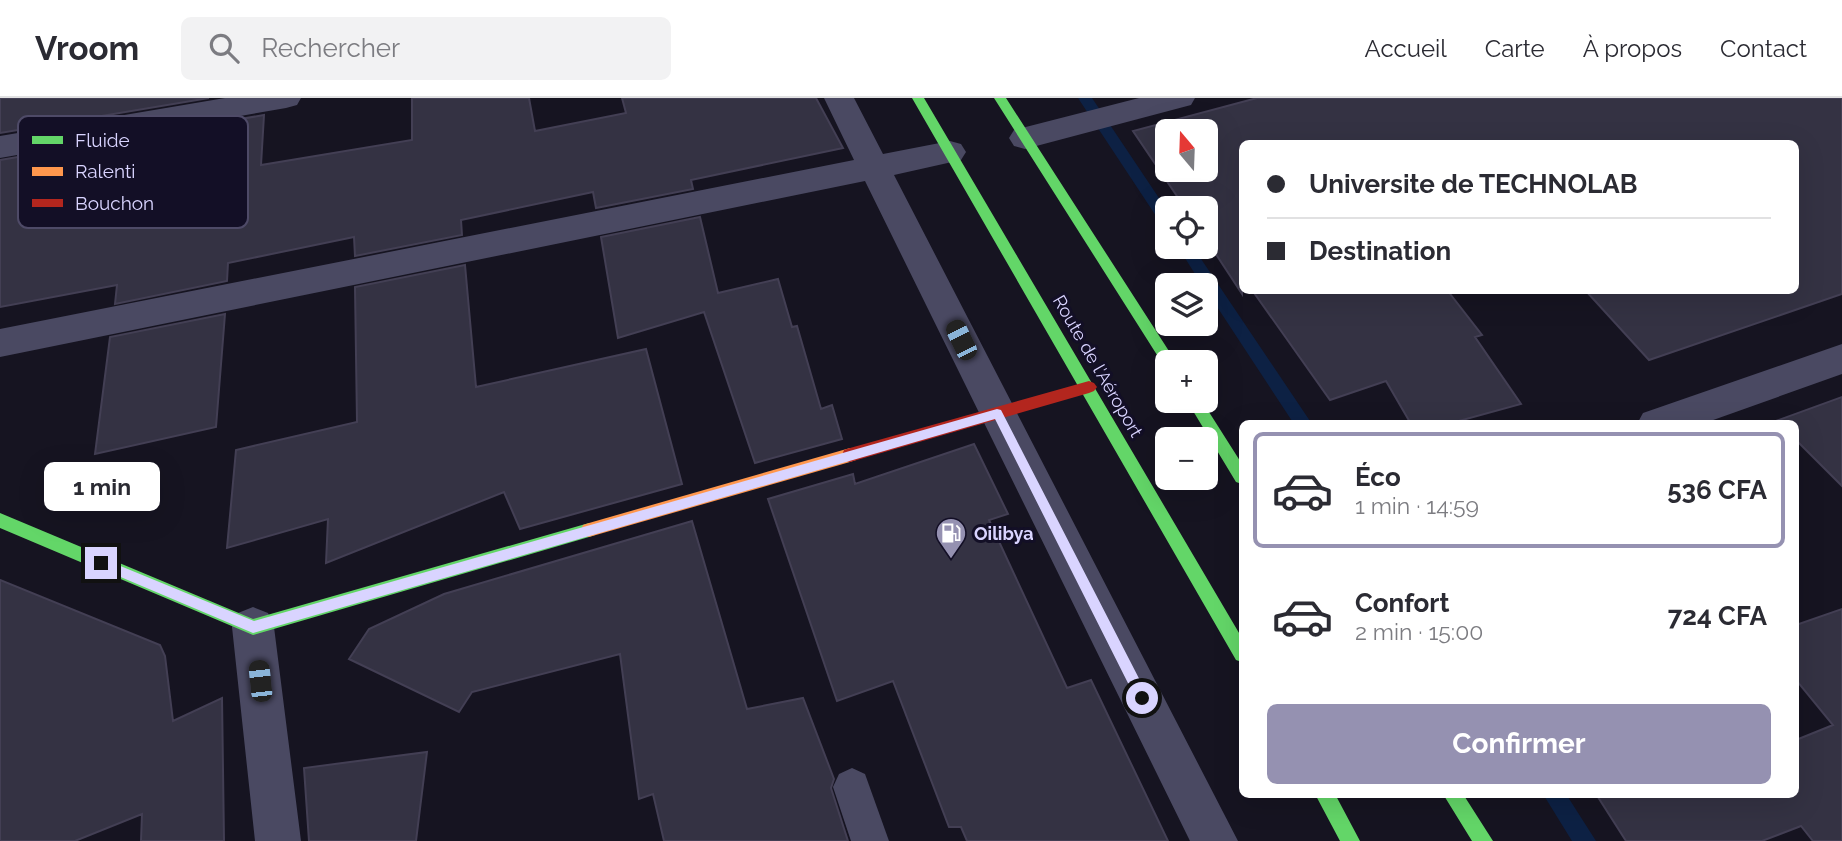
<!DOCTYPE html>
<html lang="fr">
<head>
<meta charset="utf-8">
<style>
  :root { --surface:#fff; --page:#f2f2f3; --text:#2b2b33; --muted:#7c7c81; --line:#e1e1e2; --accent:#9591b1 }
  body { margin:0; font-family:Raleway,sans-serif; background:var(--page); color:var(--text); height:100vh; display:flex; flex-direction:column; font-size:26px; white-space:nowrap }
  * { box-sizing:border-box; margin:0 }
  p { font-size:23px; color:var(--muted) }
  .icon { flex:none; width:38px; height:38px; fill:none; stroke:currentColor; stroke-width:2; stroke-linecap:round; stroke-linejoin:round }
  .map { position:relative; flex:1; overflow:hidden }
  .details { position:absolute; left:1239px; top:322px; width:560px; height:378px; display:flex; flex-direction:column; background:var(--surface); border-radius:10px; box-shadow:0 7px 28px #0002 }
  .details>* { flex:none }
  .guide { position:absolute; left:1239px; top:42px; width:560px; height:154px; border-radius:10px; box-shadow:0 7px 28px #0002; display:grid; align-content:center; height:154px; padding:0 28px; background:var(--surface) }
  .needle { width:46px; rotate:341deg }
  .tools { position:absolute; left:1155px; top:21px; display:grid; gap:14px }
  .tools a { display:grid; place-items:center; width:63px; height:63px; border-radius:10px; background:var(--surface); box-shadow:0 7px 28px #0002; font-size:35px }
  .end { position:absolute; width:32px; height:32px; margin:-16px; border:9px solid #d9d4ff; background:#111; box-shadow:0 0 0 4px #111 }
  .from { border-radius:50% }
  .bubble { position:absolute; height:49px; border-radius:10px; background:var(--surface); box-shadow:0 7px 28px #0002; font-size:23px; font-weight:700; line-height:49px; text-align:center }
  .car { position:absolute; width:21px; height:42px; margin:-21px -10px; border-radius:9px; box-shadow:0 0 5px 2px #0007; background:linear-gradient(#222 24%,#8ab4d8 0 40%,#222 0 76%,#8ab4d8 0 86%,#222 0) }
  .guide b { display:flex; align-items:center; gap:24px; height:66px; font-size:26px }
  .guide b+b { border-top:2px solid var(--line) }
  .guide i { width:18px; height:18px; background:var(--text) }
  ul { padding:12px 0 0; list-style:none }
  li { display:flex; align-items:center; gap:21px; height:116px; margin:0 14px 10px; padding:0 14px; border:4px solid transparent; border-radius:10px }
  li div { flex:1 }
  li b { display:block; font-size:26px }
  li em { font-style:normal; font-weight:700 }
  li.on { border-color:var(--accent) }
  li>.icon { width:63px; height:63px; stroke-width:1.5 }
  .action { display:flex; gap:14px; margin-top:auto; padding:14px 28px }
  .action a { flex:1; height:80px; border-radius:10px; background:var(--accent); color:#fff; font-size:28px; font-weight:700; line-height:80px; text-align:center }
  header { display:flex; align-items:center; gap:42px; box-sizing:border-box; height:98px; padding:0 35px; background:var(--surface); border-bottom:2px solid var(--line) }
  header strong { font-size:33px }
  nav { display:flex; gap:38px; margin-inline-start:auto; font-size:24px }
  .search { width:490px; height:63px; background:var(--page); display:flex; align-items:center; gap:18px; box-sizing:border-box; padding:0 24px; border-radius:10px; color:var(--muted); font-size:26px }
  .map>svg:first-child { display:block }
  .lines { fill:none; stroke-linecap:round; stroke-linejoin:round }
  .stream { fill:#0d2144; fill-rule:evenodd }
  .building { fill:#343243; stroke:#433f54; stroke-width:2; fill-rule:evenodd }
  .lane { fill:#4a4962; fill-rule:evenodd }
  .street { fill:#4a4962; fill-rule:evenodd }
  .fast { fill:#63d668; fill-rule:evenodd }
  .slow { fill:#ff974d; fill-rule:evenodd }
  .jam { fill:#b3261e; fill-rule:evenodd }
  .route { fill:#d9d4ff }
  .labels { text-anchor:middle; dominant-baseline:central; stroke-width:6; stroke-linejoin:round; paint-order:stroke }
  .street-label { font-size:18px; fill:#d9d4ff; stroke:#130f26 }
  .poi-label { font-size:18px; font-weight:bold; fill:#d9d4ff; stroke:#130f26; text-anchor:start }
  .key { fill:#130f26; stroke:#4e4a67; stroke-width:2 }
  .key-label { font-size:19px; fill:#d9d4ff }
</style>
</head>
<body>
<header>
<strong>Vroom</strong>
<div class="search"><svg class="icon" aria-label="search" viewBox="0 0 24 24"><circle cx="10" cy="10" r="6"/><path d="M15 15l6 6"/></svg>Rechercher</div>
<nav><a>Accueil</a><a>Carte</a><a>À propos</a><a>Contact</a></nav>
</header>
<div class="map">
<svg width="1842" height="743" viewBox="0 0 1842 743">
  <rect width="100%" height="100%" fill="#161421"/>
  <g class="lines">
    <path class="stream" d="M1078 0H1092L1167 112V128L1162 127Z
      M1178 149H1193L1312 326H1294L1206 192V187H1202Z
      M1543 696H1566L1596 743H1572Z"/>
  </g>
  <path class="building" d="M0 0H209L0 35Z
    M412 0H529L535 33 626 15 622 0H816L843 50 691 82 693 91 596 110 593 94 461 122 462 137 355 158 354 139 228 165 227 183 115 206 117 187 0 209V62L264 17 261 67 412 42Z
    M1257 0H1842V196L1649 262 1585 192H1796V46H1242V196L1206 141V110H1185L1133 33ZM1167 33H1206V72H1167Z
    M700 119 718 195 778 181 792 229 797 228 821 311 832 307 842 341 755 365 704 214 618 240 601 139Z
    M465 167 476 289 646 251 682 386 520 431 504 394 326 465 328 421 227 450 236 352 357 324 355 189Z
    M1252 192H1447L1482 237 1475 239 1521 306 1448 326H1411L1386 283 1330 302Z
    M225 216 216 329 95 356 110 239Z
    M1842 299V388L1796 342V326L1776 323Z
    M974 346 1008 416 989 422 1067 590 1091 582 1168 743H967L961 729H949L893 583 837 603 768 401 853 376 855 386Z
    M692 423 747 611 803 600 834 681 831 690 848 743H664L653 696 639 701 620 556 472 594 459 614 349 561 369 531 444 496Z
    M0 482 160 547 165 558 173 623 222 600 224 743H141L142 716 75 743H0Z
    M1842 511V743H1813L1801 728 1762 743H1626L1596 696H1796V642L1833 627 1796 582V527Z
    M427 654 416 743H309L304 670Z"/>
  <g class="lines">
    <path class="lane" d="M852 670 865 676 889 743H851L833 689 839 676Z"/>
    <path class="street" d="M225 0H301L297 7 286 10 0 60V38Z
      M824 0H854L883 56 950 43 961 46 966 54 961 62 894 77 1238 743H1190L865 83 0 259V231L854 62Z
      M1139 0H1195L1191 7 1025 51 1014 48 1009 40 1014 32Z
      M1842 246V276L1702 326H1637L1643 315Z
      M253 509 268 515 274 529 301 743H255L232 529 238 515Z"/>
    <path class="fast" d="M912 0H924L1242 540V564L1236 562Z
      M994 0H1006L1176 264H1167V269L1164 268Z
      M1187 303H1202L1242 366V386L1236 384Z
      M0 415 253 521 589 425 595 427 597 432 595 437 589 439 253 537 0 430Z
      M1315 696H1335L1360 743H1340Z
      M1443 696H1463L1493 743H1472Z"/>
    <path class="slow" d="M850 350 856 352 858 357 856 362 850 364 589 439 583 437 581 432 583 427 589 425Z"/>
    <path class="jam" d="M1089 283 1094 285 1097 289 1094 293 1089 295 850 364 844 362 842 357 844 352 850 350Z"/>
  </g>
  <path class="route" d="M997 311 1001 312 1147 596V605H1138L995 321 253 535 97 469 95 465 101 460 254 523Z"/>
  <defs>
    <g id="fuel-pin" transform="scale(1.575)"><path d="M0 17L-7.5 6A9.5 9.5 0 1 1 7.5 6Z" fill="#9591b1" stroke="#130f26"/><path d="M-5.5-6h7V0h2V4h1.3V-2.5L3-4.5l.8-.8L6-3V5H2.5V1h-1V6h-7ZM-4.2-4.7v3.2H.2V-4.7Z" fill="#fff"/></g>
  </defs>
  <g fill-rule="evenodd">
    <use href="#fuel-pin" x="951" y="435"/>
  </g>
  <g class="labels">
    <g class="street-label">
      <text transform="translate(1098 268) rotate(60)">Route de l'Aéroport</text>
    </g>
    <g class="poi-label">
      <text x="974" y="435">Oilibya</text>
    </g>
  </g>
  <rect x="18" y="18" width="230" height="112" rx="10" class="key"/>
  <rect x="32" y="38" width="31" height="8" fill="#63d668"/>
  <rect x="32" y="69" width="31" height="9" fill="#ff974d"/>
  <rect x="32" y="101" width="31" height="8" fill="#b3261e"/>
  <g class="key-label">
    <text x="75" y="49">Fluide</text>
    <text x="75" y="80">Ralenti</text>
    <text x="75" y="112">Bouchon</text>
  </g>
</svg>
<div class="tools">
<a><svg class="needle" viewBox="-14 -14 28 28"><path d="M0-13l5 13h-10z" fill="#e53935"/><path d="M0 13l5-13h-10z" fill="#7c7c81"/></svg></a>
<a><svg class="icon" aria-label="locate" viewBox="0 0 24 24"><circle cx="12" cy="12" r="6"/><path d="M12 2v4M12 18v4M2 12h4M18 12h4"/></svg></a>
<a><svg class="icon" aria-label="layers" viewBox="0 0 24 24"><path d="M12 4l9 5-9 5-9-5zM3 14l9 5 9-5"/></svg></a>
<a>+</a>
<a>−</a>
</div>
<i class="end from" style="left:1142px;top:600px"></i>
<i class="end" style="left:101px;top:465px"></i>
<div class="bubble" style="left:44px;top:364px;width:116px">1 min</div>
<i class="car" style="left:961px;top:242px;rotate:334deg"></i>
<i class="car" style="left:260px;top:583px;rotate:354deg"></i>
<div class="guide">
<b><i class="from"></i>Universite de TECHNOLAB</b>
<b><i></i>Destination</b>
</div>
<section class="details">
<ul>
<li class="on"><svg class="icon" aria-label="car" viewBox="0 0 24 24"><path d="M5 17H2v-5l4-1 3-4h7l3 4 3 1v5h-3M9 17h6M6 11h13"/><circle cx="7" cy="17" r="2"/><circle cx="17" cy="17" r="2"/></svg><div><b>Éco</b><p>1 min · 14:59</p></div><em>536 CFA</em></li>
<li><svg class="icon" aria-label="car" viewBox="0 0 24 24"><path d="M5 17H2v-5l4-1 3-4h7l3 4 3 1v5h-3M9 17h6M6 11h13"/><circle cx="7" cy="17" r="2"/><circle cx="17" cy="17" r="2"/></svg><div><b>Confort</b><p>2 min · 15:00</p></div><em>724 CFA</em></li>
</ul>
<div class="action"><a>Confirmer</a></div>
</section>
</div>
</body>
</html>
